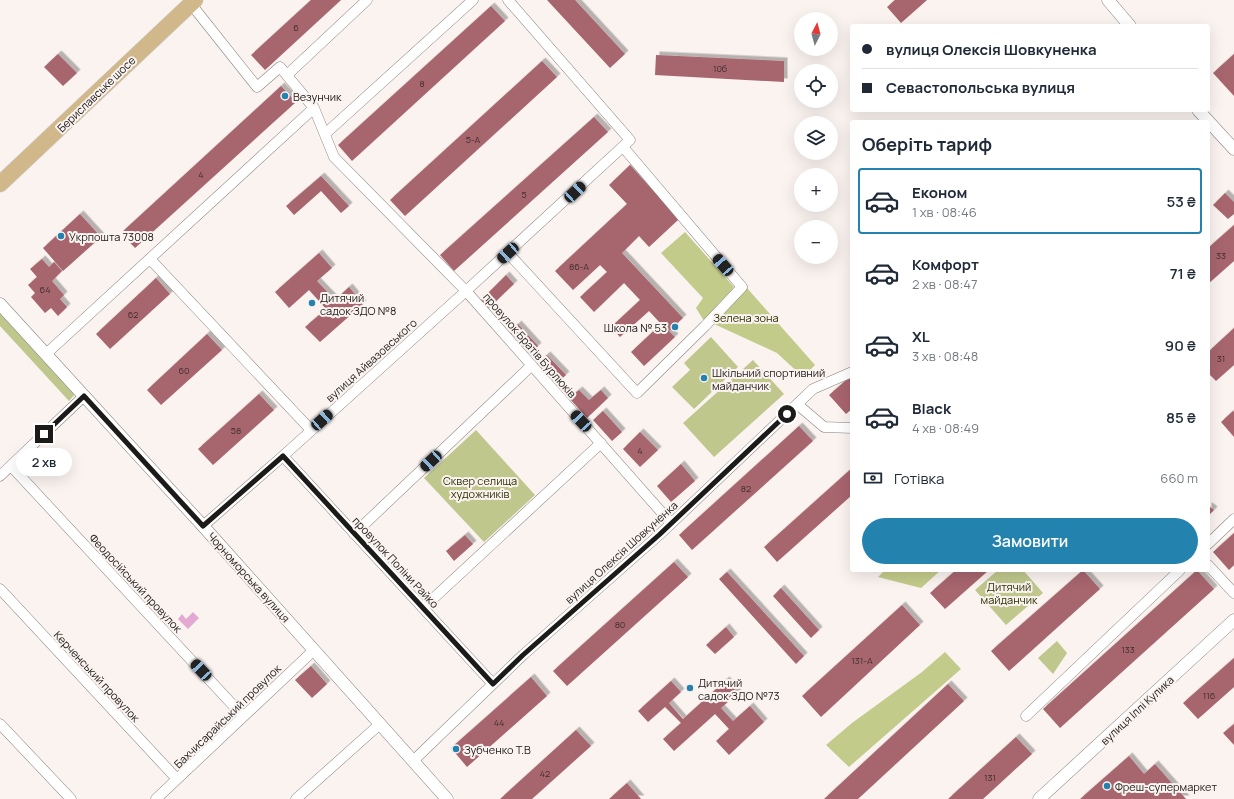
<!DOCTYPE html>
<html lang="uk">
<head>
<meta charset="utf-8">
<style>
  :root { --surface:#fff; --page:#f2f2f3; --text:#1f2937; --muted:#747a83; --line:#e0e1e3; --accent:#2482ae }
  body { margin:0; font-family:Manrope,sans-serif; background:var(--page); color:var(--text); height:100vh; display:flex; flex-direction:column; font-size:15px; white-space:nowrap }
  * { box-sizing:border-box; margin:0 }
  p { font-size:13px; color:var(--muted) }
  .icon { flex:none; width:22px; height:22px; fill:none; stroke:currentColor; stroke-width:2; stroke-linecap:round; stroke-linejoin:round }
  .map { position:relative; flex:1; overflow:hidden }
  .sheet { position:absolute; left:850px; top:120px; width:360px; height:452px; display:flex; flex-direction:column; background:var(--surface); border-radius:4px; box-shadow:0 4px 16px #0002 }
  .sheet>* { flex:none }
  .guide { position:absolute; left:850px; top:24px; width:360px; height:88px; border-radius:4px; box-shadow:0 4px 16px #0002; display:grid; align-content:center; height:88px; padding:0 12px; background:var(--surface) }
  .needle { width:26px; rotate:6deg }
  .controls { position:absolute; left:794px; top:12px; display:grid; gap:8px }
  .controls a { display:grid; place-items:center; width:44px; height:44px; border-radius:50%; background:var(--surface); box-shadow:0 4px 16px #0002; font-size:20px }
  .end { position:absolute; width:18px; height:18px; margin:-9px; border:5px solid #1d1b1a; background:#fff; box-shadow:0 0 0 2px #fff }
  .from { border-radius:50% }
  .bubble { position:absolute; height:28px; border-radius:14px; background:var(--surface); box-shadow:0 4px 16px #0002; font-size:13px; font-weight:600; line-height:28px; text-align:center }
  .car { position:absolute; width:12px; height:24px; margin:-12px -6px; border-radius:5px; box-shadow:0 0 3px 1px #0007; background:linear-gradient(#222 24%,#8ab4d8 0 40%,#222 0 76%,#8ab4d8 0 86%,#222 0) }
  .guide b { display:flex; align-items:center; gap:14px; height:38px; font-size:15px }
  .guide b+b { border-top:1px solid var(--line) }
  .guide i { width:10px; height:10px; background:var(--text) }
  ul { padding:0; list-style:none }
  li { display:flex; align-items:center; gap:12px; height:66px; margin:0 8px 6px; padding:0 4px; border:2px solid transparent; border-radius:4px }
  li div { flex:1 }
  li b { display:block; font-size:15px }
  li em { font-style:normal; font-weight:600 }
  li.on { border-color:var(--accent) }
  li>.icon { width:36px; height:36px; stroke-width:1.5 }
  h2 { padding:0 12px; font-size:18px; line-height:48px }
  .pay { display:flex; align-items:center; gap:10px; height:44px; padding:0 12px; font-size:15px }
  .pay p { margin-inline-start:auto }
  .cta { display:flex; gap:8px; margin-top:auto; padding:8px 12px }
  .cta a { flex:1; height:46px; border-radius:24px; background:var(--accent); color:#fff; font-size:16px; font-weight:600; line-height:46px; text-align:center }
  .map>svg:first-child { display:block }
  .green { fill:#bfc78d }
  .forest { fill:#c3cb8a }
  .water { fill:#e3a9d2 }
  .building { fill:#a7656e; filter:url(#shadow) }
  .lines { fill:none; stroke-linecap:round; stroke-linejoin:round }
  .minor-casing { stroke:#87817e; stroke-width:11 }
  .tertiary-casing { stroke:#87817e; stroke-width:13 }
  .primary-casing { stroke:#d2d1d1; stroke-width:17 }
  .minor { stroke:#fff; stroke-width:10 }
  .tertiary { stroke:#fff; stroke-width:12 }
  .primary { stroke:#d1b88b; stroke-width:16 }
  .route { stroke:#1d1b1a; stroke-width:5 }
  .poi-dot { fill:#2482ae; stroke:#faf3f0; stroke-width:1.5 }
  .labels { text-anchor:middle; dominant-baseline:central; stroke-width:4; stroke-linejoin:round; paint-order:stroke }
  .number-label { font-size:9px; fill:#402e2f }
  .street-label { font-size:11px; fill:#1d1b1a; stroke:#faf3f0 }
  .poi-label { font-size:11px; fill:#1d1b1a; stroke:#faf3f0; text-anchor:start }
  .park-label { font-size:11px; fill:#2c3000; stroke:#faf3f0 }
</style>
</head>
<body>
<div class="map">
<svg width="1234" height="799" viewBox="0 0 1234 799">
  <defs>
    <filter id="shadow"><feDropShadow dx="3.5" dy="-3.5" stdDeviation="0" flood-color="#0004"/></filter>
  </defs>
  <rect width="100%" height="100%" fill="#faf3f0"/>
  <path class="green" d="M0 313 75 394 69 401 0 326Z
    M711 337 738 367 694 409 672 387 690 370 684 363Z
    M753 360 784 394 714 457 683 423Z
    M476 430 535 495 484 542 424 478Z
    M998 570H1023L1043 593 1006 625 975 590Z
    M1057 641 1067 653 1053 674 1038 658Z"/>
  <path class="forest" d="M685 232 734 287 704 321 696 308 703 298 661 253Z
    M747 288 815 365 803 377 777 353 714 324Z
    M885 570H941L921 588 878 577Z
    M945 652 961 669 849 767 826 745 852 723 922 672Z"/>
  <path class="water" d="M193 612 199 618 188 629 178 619 182 614 186 619Z"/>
  <path class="building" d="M311 0H341L265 70 251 55Z
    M547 0H575L625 54 610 68Z
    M895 0H927L901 23 887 7Z
    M491 6 505 21 352 161 338 145Z
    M58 54 77 73 63 86 44 67Z
    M1234 54V96L1213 73Z
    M656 55 784 61V82L655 75Z
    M542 61 557 77 405 216 390 200Z
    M281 86 296 102 135 248 121 233Z
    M594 117 608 132 454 271 440 255Z
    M630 165 679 219 649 247 639 236 622 253 683 318 669 331 675 337 644 366 631 352 661 324 649 311 620 337 611 327 640 300 624 283 594 312 580 297 607 272 600 265 573 290 555 271 627 204 609 185Z
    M321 176 349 206 341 213 321 191 294 215 286 206Z
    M1225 193 1234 202V214L1228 219 1213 205Z
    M80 214 101 237 63 271 43 248Z
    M1234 225V261L1208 284V248Z
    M319 253 332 268 317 281 335 300 349 287 363 304 320 342 305 327 326 309 309 290 289 308 275 292Z
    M42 259 49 267 54 262 62 271 52 281 64 295 60 299 67 307 58 316 51 308 45 313 31 297 35 293 28 285 37 277 30 269Z
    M506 275 514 284 489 308 481 300Z
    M156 278 170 294 110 349 96 334Z
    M518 324 538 346 530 354 510 332Z
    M1234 328V365L1216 381 1208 373V352Z
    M207 334 222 350 161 405 147 390Z
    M547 355 566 375 556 384 537 364Z
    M852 375V409L846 414 829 395Z
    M579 390 589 400 601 390 608 398 587 418 569 398Z
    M259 394 274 410 213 465 198 449Z
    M603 411 622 432 612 441 593 420Z
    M1233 411 1234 412V437L1221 422Z
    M799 426 813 441 692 550 679 535Z
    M640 432 658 450 640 467 623 449Z
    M681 464 695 481 671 502 657 486Z
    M852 468V495L777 562 764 547Z
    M1208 506H1209L1214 510 1208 516Z
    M1234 533V565L1229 570 1213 552Z
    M465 535 473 544 454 561 446 551Z
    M674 562 688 577 567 686 553 671Z
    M956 570H989L945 609 930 593Z
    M1083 570 1100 589 1009 671 991 651Z
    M1197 570 1214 589 1060 728 1043 709Z
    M727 572 804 656 796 664 719 579Z
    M781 588 819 630 811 638 773 596Z
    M902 605 920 625 821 717 802 696Z
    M726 627 734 637 715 654 706 645Z
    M1234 658V687L1198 719 1183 703Z
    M311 666 327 684 312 698 295 680Z
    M531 677 547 696 467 767 451 748Z
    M726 680 738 693 721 708 733 721 750 706 764 722 729 755 716 741 729 729 715 714 674 751 663 739 681 723 665 707 648 722 638 711 671 681 681 692 669 703 683 719Z
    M948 684 964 701 858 799H824Z
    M1234 724V745L1223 733Z
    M576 730 591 746 532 799H500Z
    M1016 737 1032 754 983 799H948Z
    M1129 756 1144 774 1155 764 1186 799H1080Z
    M627 783 641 799H609Z"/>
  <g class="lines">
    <g class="minor-casing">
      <path id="minor" d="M508 0 630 140 466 291 671 523
        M191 4 257 87 280 67 314 108 334 157 466 291 283 456 203 526
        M287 75 367 0
        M325 134 473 0
        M508 253 637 393 705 326 742 287 623 147
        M150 259 311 430
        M46 354 314 108
        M797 404 824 427 852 428
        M283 456 493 684
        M11 466 243 716
        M0 476 84 396
        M354 534 531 366
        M1208 544 1234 519
        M1208 565 1234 593
        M0 589 177 779
        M423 608 601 443
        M1026 716 1180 570
        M0 724 71 799
        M413 761 523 655 659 535 813 389 852 372
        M156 799 314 650
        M296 799 380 724"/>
    </g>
    <g class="tertiary-casing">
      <path id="tertiary" d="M1108 0 1130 26
        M1198 110 1234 149
        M0 304 203 526 447 799
        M1039 799 1234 620"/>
    </g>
    <g class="primary-casing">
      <path id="primary" d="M0 184 195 0"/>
    </g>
    <use href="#minor" class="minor"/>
    <use href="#tertiary" class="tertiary"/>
    <use href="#primary" class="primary"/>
  </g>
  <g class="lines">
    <path class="route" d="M44 434 84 396 203 526 283 456 493 684 523 655 659 535 787 414"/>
  </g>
  <g class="poi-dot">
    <circle cx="285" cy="96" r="4"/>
    <circle cx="61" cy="236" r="4"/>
    <circle cx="312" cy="303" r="4"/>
    <circle cx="675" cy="327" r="4"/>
    <circle cx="704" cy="378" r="4"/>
    <circle cx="690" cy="688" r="4"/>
    <circle cx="456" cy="749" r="4"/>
    <circle cx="1107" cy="786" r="4"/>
  </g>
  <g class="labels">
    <g class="number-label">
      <text x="296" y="27">6</text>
      <text x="720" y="68">10б</text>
      <text x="422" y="83">8</text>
      <text x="473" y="139">5-А</text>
      <text x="201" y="174">4</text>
      <text x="524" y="194">5</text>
      <text x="1221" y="255">33</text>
      <text x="579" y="266">86-А</text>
      <text x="45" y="289">64</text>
      <text x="133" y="314">62</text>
      <text x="1221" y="358">31</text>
      <text x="184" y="370">60</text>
      <text x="236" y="430">58</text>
      <text x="640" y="450">4</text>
      <text x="746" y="488">82</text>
      <text x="620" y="624">80</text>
      <text x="1128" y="649">133</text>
      <text x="862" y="660">131-А</text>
      <text x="1209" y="695">116</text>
      <text x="499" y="722">44</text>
      <text x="545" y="773">42</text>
      <text x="990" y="777">131</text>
    </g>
    <g class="street-label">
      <text transform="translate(96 94) rotate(-44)">Бериславське шосе</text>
      <text transform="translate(530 345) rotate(49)">провулок Братів Бурлюків</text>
      <text transform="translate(371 360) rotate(-42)">вулиця Айвазовського</text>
      <text transform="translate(621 552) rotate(-42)">вулиця Олексія Шовкуненка</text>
      <text transform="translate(396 562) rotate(47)">провулок Поліни Райко</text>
      <text transform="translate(249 577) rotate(48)">Чорноморська вулиця</text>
      <text transform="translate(136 583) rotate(47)">Феодосійський провулок</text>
      <text transform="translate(97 676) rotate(47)">Керченський провулок</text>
      <text transform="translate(1137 710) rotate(-43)">вулиця Іллі Кулика</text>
      <text transform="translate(227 716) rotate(-44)">Бахчисарайський провулок</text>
    </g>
    <g class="poi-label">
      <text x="293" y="96">Везунчик</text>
      <text x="69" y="236">Укрпошта 73008</text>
      <text x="320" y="297">Дитячий<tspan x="320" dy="13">садок ЗДО №8</tspan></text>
      <text x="667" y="327" text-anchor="end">Школа № 53</text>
      <text x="712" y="372">Шкільний спортивний<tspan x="712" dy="13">майданчик</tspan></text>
      <text x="698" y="682">Дитячий<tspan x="698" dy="13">садок ЗДО №73</tspan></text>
      <text x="464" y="749">Зубченко Т.В</text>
      <text x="1115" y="786">Фреш-супермаркет</text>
    </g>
    <g class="park-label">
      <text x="746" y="317">Зелена зона</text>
      <text x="480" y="480">Сквер селища<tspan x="480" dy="13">художників</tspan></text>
      <text x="1009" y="586">Дитячий<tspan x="1009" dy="13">майданчик</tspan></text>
    </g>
  </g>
</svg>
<div class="controls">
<a><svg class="needle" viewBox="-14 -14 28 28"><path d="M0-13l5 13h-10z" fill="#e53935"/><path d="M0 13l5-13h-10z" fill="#747a83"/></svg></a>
<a><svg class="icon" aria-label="locate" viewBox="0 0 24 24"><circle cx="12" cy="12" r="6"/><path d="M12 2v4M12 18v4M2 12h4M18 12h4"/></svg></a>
<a><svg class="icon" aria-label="layers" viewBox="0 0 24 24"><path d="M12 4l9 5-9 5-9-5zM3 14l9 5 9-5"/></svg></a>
<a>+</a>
<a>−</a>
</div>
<i class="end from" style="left:787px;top:414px"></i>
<i class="end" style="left:44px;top:434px"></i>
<div class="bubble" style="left:16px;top:448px;width:56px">2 хв</div>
<i class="car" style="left:575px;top:192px;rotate:47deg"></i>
<i class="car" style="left:508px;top:253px;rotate:228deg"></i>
<i class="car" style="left:723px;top:265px;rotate:319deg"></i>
<i class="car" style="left:322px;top:420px;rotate:48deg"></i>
<i class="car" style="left:581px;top:421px;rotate:317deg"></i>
<i class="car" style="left:431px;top:461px;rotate:227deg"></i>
<i class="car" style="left:201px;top:670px;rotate:317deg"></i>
<div class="guide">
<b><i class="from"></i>вулиця Олексія Шовкуненка</b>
<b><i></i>Севастопольська вулиця</b>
</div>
<section class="sheet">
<h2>Оберіть тариф</h2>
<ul>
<li class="on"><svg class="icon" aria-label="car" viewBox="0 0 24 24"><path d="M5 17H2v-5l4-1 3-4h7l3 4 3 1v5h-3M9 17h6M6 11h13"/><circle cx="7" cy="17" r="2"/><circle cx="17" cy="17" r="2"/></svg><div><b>Економ</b><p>1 хв · 08:46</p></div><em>53 ₴</em></li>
<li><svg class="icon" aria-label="car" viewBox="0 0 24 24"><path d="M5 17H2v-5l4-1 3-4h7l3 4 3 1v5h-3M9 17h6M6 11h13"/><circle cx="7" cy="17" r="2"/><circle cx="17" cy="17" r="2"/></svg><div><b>Комфорт</b><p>2 хв · 08:47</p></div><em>71 ₴</em></li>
<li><svg class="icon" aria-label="car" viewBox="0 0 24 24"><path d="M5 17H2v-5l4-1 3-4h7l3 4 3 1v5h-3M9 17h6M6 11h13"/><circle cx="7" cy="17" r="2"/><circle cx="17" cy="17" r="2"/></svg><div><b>XL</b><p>3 хв · 08:48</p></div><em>90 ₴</em></li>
<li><svg class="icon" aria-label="car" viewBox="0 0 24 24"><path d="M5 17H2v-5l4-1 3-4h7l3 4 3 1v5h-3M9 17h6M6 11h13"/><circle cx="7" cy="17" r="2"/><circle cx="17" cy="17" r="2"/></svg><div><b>Black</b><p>4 хв · 08:49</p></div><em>85 ₴</em></li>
</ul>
<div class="pay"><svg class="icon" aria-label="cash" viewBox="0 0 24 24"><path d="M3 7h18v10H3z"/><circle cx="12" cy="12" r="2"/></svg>Готівка<p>660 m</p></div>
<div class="cta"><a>Замовити</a></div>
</section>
</div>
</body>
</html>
